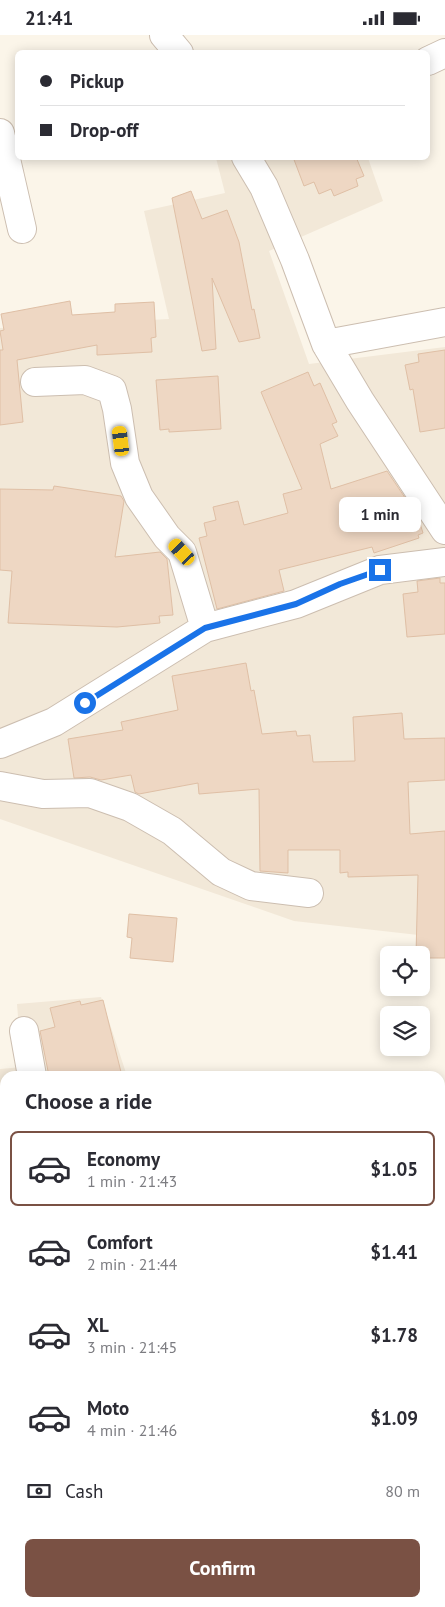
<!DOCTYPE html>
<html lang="en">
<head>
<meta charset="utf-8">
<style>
  :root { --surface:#fff; --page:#f2f2f3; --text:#2b2b33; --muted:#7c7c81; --line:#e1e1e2; --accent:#7a5144 }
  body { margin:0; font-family:"PT Sans",sans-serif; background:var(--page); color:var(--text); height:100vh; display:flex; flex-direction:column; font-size:19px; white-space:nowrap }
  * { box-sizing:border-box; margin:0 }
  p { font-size:16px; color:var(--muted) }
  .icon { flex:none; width:28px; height:28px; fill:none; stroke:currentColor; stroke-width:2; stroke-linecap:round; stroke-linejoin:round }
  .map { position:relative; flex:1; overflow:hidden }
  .side { position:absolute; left:0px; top:1036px; width:445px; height:536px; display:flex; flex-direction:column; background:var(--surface); border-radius:15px 15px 0 0; box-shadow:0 2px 12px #0003 }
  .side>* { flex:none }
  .hud { position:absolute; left:15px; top:15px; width:415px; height:110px; border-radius:8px; box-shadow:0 2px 12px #0003; display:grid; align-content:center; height:110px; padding:0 25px; background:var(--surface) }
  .fabs { position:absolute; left:380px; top:911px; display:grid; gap:10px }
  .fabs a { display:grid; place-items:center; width:50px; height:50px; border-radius:8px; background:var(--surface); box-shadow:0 2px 12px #0003; font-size:25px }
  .end { position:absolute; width:22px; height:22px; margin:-11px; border:6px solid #1a73e8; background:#fff; box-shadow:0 0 0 2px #fff }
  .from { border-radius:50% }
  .bubble { position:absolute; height:35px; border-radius:8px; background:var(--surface); box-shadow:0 2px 12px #0003; font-size:16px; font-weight:700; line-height:35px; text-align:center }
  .car { position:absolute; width:15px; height:30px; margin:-15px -8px; border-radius:6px; box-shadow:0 0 4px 1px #0007; background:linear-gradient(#f5c518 24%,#345 0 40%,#f5c518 0 76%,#345 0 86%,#f5c518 0) }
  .hud b { display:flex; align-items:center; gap:18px; height:48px; font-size:19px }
  .hud b+b { border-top:1px solid var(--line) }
  .hud i { width:12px; height:12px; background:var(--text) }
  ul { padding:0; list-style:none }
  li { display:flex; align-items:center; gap:15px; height:75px; margin:0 10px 8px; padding:0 15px; border:2px solid transparent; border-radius:8px }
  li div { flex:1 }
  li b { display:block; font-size:19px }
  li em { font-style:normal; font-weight:700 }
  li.current { border-color:var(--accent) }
  li>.icon { width:45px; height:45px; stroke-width:1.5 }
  h2 { padding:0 25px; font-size:22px; line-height:60px }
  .pay { display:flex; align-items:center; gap:12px; height:55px; padding:0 25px; font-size:19px }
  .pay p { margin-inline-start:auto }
  .primary-button { display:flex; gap:10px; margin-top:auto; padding:10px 25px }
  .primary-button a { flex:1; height:58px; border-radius:8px; background:var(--accent); color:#fff; font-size:20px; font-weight:700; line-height:58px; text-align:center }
  .status { display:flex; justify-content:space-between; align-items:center; height:35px; padding:0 25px; background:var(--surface); direction:ltr }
  .status svg { height:14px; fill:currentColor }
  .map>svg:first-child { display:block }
  .residential { fill:#f2e8d8 }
  .building { fill:#eed7c3; stroke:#dfbfa5 }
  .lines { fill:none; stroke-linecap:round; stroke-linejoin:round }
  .minor-casing { stroke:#ccbeb0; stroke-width:30 }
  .minor { stroke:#fff; stroke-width:28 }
  .route { stroke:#1a73e8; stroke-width:6 }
</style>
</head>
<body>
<div class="status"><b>21:41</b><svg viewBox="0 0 49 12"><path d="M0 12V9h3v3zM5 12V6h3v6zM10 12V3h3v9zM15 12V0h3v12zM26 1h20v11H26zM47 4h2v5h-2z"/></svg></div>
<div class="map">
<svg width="445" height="1572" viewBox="0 0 445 1572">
  <rect width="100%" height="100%" fill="#fbf5e9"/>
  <path class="residential" d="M216 123H368L383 166 269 216 309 329 445 312V903L294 886 0 784V293L169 284 144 176 225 158Z
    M101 962 127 1041H5V1568H440V1100H445V1572H0V1034L22 1032 17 969Z"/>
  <path class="building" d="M293 122H356L364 141 356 144 358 151 334 161 331 154 319 159 314 147 304 151Z
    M191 156 202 184 227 175 239 207 252 275 254 274 260 303 239 307 212 243 216 314 202 316 172 163Z
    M70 266 72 280 115 277V269L154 267 156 302 151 303 152 317 97 320V310L17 325 23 387 0 390V315H3L0 296 4 295 1 279Z
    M445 315V393L420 397 413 354 410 355 405 330 419 327 418 319Z
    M308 337 314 351 320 348 337 387 332 389 338 401 320 409 331 454 387 436 418 482 423 498 418 500 419 503 374 518 372 512 279 535 284 556 217 574 199 503 207 501 204 488 216 485 213 472 238 466 244 490 288 478 283 459 302 454 261 357Z
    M218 341 221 394 169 397V394L160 395 156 345Z
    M54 451 121 461 124 466 115 522 160 517 167 524 173 580 159 581 160 588 117 592 8 588 12 536 0 535V454L53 455Z
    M440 543V548H445V599L407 602 403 559 418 557 417 546Z
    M246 628 251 656 254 655 262 699 296 696 297 701 310 700 313 727 355 726 353 682 402 678 404 704 445 703V745L408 747 410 799 445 796V923H421V920H416L418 840 348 842V837L340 838V815H288V838L260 836 259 754 199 759 198 748 139 759 135 757 131 740 101 745 90 742 74 743 68 704 123 695 121 687 178 675 172 641Z
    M129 879 177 883 173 927 130 923 132 903 127 902Z
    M103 965 122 1041H49L40 996 55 992 50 973 80 966 81 970Z"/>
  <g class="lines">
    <g class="minor-casing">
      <path id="minor" d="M164 0 179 18
        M428 26 445 18
        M0 98 22 194
        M246 122 264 152 295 225 326 309 360 366 445 495
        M326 309 445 287
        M35 347 85 345 112 355 117 374 125 428 139 462 167 502 182 517 205 593
        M0 709 54 687 205 593 296 569 380 535 445 527
        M0 751 43 759 90 758 130 772 172 796 221 837 251 851 309 858
        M24 996 32 1041
        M0 1241 5 1240
        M440 1402 445 1401
        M440 1498 445 1519
        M0 1514 5 1512
        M166 1568 167 1572"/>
    </g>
    <use href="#minor" class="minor"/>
  </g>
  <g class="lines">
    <path class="route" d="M85 668 205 593 296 569 340 549 380 535"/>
  </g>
</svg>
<div class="fabs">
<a><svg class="icon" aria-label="locate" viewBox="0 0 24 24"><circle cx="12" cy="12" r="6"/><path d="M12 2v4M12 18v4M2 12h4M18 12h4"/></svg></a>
<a><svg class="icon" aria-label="layers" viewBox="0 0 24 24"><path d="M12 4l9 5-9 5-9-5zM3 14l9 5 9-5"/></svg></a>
</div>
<i class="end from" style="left:85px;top:668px"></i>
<i class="end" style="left:380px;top:535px"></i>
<div class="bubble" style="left:339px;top:462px;width:82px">1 min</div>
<i class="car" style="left:121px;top:406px;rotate:353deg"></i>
<i class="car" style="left:182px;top:517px;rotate:317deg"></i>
<div class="hud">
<b><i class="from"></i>Pickup</b>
<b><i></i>Drop-off</b>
</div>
<section class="side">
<h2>Choose a ride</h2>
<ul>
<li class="current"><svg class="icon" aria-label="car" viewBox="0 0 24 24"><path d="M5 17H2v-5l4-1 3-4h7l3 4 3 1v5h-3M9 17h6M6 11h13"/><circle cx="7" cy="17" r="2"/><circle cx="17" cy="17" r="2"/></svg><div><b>Economy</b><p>1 min · 21:43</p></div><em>$1.05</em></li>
<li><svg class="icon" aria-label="car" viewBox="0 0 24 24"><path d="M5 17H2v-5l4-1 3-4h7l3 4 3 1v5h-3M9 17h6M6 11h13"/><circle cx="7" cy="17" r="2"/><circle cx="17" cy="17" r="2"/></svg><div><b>Comfort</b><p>2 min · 21:44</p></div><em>$1.41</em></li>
<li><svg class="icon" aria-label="car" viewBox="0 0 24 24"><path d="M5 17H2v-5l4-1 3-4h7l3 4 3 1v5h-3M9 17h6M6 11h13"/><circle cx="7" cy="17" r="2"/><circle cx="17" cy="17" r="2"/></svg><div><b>XL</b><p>3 min · 21:45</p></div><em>$1.78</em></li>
<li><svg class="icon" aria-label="car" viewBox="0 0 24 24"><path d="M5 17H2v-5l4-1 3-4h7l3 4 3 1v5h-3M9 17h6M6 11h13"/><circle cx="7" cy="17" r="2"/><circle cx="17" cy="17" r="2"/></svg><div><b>Moto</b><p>4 min · 21:46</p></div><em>$1.09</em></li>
</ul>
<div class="pay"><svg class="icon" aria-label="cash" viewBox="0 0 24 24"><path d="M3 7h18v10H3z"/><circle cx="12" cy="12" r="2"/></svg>Cash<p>80 m</p></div>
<div class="primary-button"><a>Confirm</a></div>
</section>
</div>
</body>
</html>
